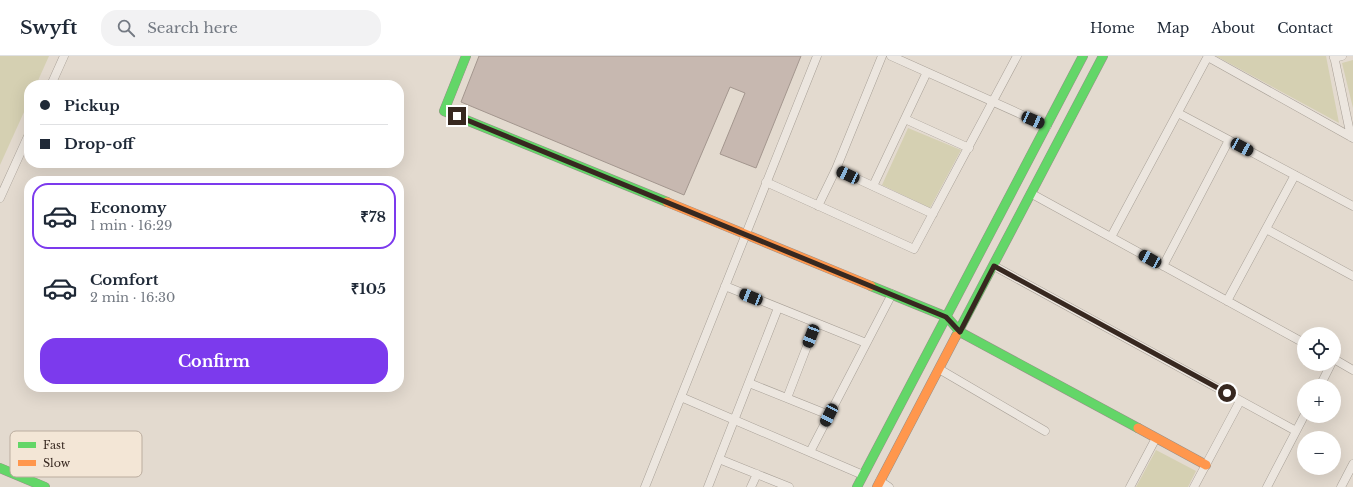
<!DOCTYPE html>
<html lang="en">
<head>
<meta charset="utf-8">
<style>
  :root { --surface:#fff; --page:#f2f2f3; --text:#1f2937; --muted:#747a83; --line:#e0e1e3; --accent:#7c3aed }
  body { margin:0; font-family:"Libre Baskerville",serif; background:var(--page); color:var(--text); height:100vh; display:flex; flex-direction:column; font-size:15px; white-space:nowrap }
  * { box-sizing:border-box; margin:0 }
  p { font-size:13px; color:var(--muted) }
  .icon { flex:none; width:22px; height:22px; fill:none; stroke:currentColor; stroke-width:2; stroke-linecap:round; stroke-linejoin:round }
  .map { position:relative; flex:1; overflow:hidden }
  .drawer { position:absolute; left:24px; top:120px; width:380px; height:216px; display:flex; flex-direction:column; background:var(--surface); border-radius:16px; box-shadow:0 4px 16px #0002 }
  .drawer>* { flex:none }
  .top-card { position:absolute; left:24px; top:24px; width:380px; height:88px; border-radius:16px; box-shadow:0 4px 16px #0002; display:grid; align-content:center; height:88px; padding:0 16px; background:var(--surface) }
  .controls { position:absolute; left:1297px; top:271px; display:grid; gap:8px }
  .controls a { display:grid; place-items:center; width:44px; height:44px; border-radius:50%; background:var(--surface); box-shadow:0 4px 16px #0002; font-size:20px }
  .end { position:absolute; width:18px; height:18px; margin:-9px; border:5px solid #372820; background:#fff; box-shadow:0 0 0 2px #fff }
  .from { border-radius:50% }
  .car { position:absolute; width:12px; height:24px; margin:-12px -6px; border-radius:5px; box-shadow:0 0 3px 1px #0007; background:linear-gradient(#222 24%,#8ab4d8 0 40%,#222 0 76%,#8ab4d8 0 86%,#222 0) }
  .top-card b { display:flex; align-items:center; gap:14px; height:38px; font-size:15px }
  .top-card b+b { border-top:1px solid var(--line) }
  .top-card i { width:10px; height:10px; background:var(--text) }
  ul { padding:7px 0 0; list-style:none }
  li { display:flex; align-items:center; gap:12px; height:66px; margin:0 8px 6px; padding:0 8px; border:2px solid transparent; border-radius:16px }
  li div { flex:1 }
  li b { display:block; font-size:15px }
  li em { font-style:normal; font-weight:700 }
  li.current { border-color:var(--accent) }
  li>.icon { width:36px; height:36px; stroke-width:1.5 }
  .action { display:flex; gap:8px; margin-top:auto; padding:8px 16px }
  .action a { flex:1; height:46px; border-radius:16px; background:var(--accent); color:#fff; font-size:16px; font-weight:700; line-height:46px; text-align:center }
  header { display:flex; align-items:center; gap:24px; box-sizing:border-box; height:56px; padding:0 20px; background:var(--surface); border-bottom:1px solid var(--line) }
  header strong { font-size:19px }
  nav { display:flex; gap:22px; margin-inline-start:auto; font-size:14px }
  .search { width:280px; height:36px; background:var(--page); display:flex; align-items:center; gap:10px; box-sizing:border-box; padding:0 14px; border-radius:16px; color:var(--muted); font-size:15px }
  .map>svg:first-child { display:block }
  .green { fill:#d5d0b2 }
  .building { fill:#c7b8b0; stroke:#a3968e }
  .lines { fill:none; stroke-linecap:round; stroke-linejoin:round }
  .street-casing { stroke:#a8a097; stroke-width:9 }
  .fast-casing { stroke:#988f88; stroke-width:10 }
  .slow-casing { stroke:#988f88; stroke-width:10 }
  .street { stroke:#ece6df; stroke-width:8 }
  .fast { stroke:#63d668; stroke-width:9 }
  .slow { stroke:#ff974d; stroke-width:9 }
  .route { stroke:#372820; stroke-width:5 }
  .key { fill:#f3e6d6; stroke:#bbad9f; stroke-width:1 }
  .key-label { font-size:11px; fill:#372820 }
</style>
</head>
<body>
<header>
<strong>Swyft</strong>
<div class="search"><svg class="icon" aria-label="search" viewBox="0 0 24 24"><circle cx="10" cy="10" r="6"/><path d="M15 15l6 6"/></svg>Search here</div>
<nav><a>Home</a><a>Map</a><a>About</a><a>Contact</a></nav>
</header>
<div class="map">
<svg width="1353" height="431" viewBox="0 0 1353 431">
  <rect width="100%" height="100%" fill="#e3dacf"/>
  <path class="green" d="M0 0H49L36 29H29V45L0 109Z
    M1216 0H1326L1339 67Z
    M1353 4V52L1342 7Z
    M908 72 961 94 930 152 882 129Z
    M1156 394 1196 415 1188 431H1136Z"/>
  <path class="building" d="M479 0H801L756 112 720 98 745 37 730 31 684 139 461 46Z"/>
  <g class="lines">
    <g class="street-casing">
      <path id="street" d="M891 0 1047 70
        M1334 0 1351 81
        M1208 1 1353 82
        M1334 2 1342 0
        M51 29 64 0
        M1178 57 1353 150
        M905 63 969 92
        M836 113 933 158
        M766 126 914 193 1017 0
        M873 130 927 16
        M1032 138 1304 287
        M0 142 29 78
        M818 150 836 113 882 0
        M1266 173 1353 220
        M1111 181 1208 0
        M994 210 1296 375
        M1163 210 1229 84
        M725 230 866 287
        M1227 245 1295 119
        M1334 303 1353 314
        M939 313 1045 375
        M749 327 829 359
        M1320 330 1331 308
        M681 341 863 419
        M787 342 816 267
        M810 396 892 238
        M719 403 789 431
        M880 425 889 431
        M645 431 817 0
        M708 431 778 252
        M751 431 757 418
        M1130 431 1156 382
        M1194 431 1240 345
        M1267 431 1304 360
        M1341 431 1353 408"/>
    </g>
    <g class="fast-casing">
      <path id="fast" d="M466 0 444 55 667 146
        M871 230 947 261 960 276 1138 372
        M956 280 1103 0
        M0 412 45 431
        M857 431 1083 0"/>
    </g>
    <g class="slow-casing">
      <path id="slow" d="M667 146 871 230
        M1138 372 1206 409
        M877 431 956 280"/>
    </g>
    <use href="#street" class="street"/>
    <use href="#fast" class="fast"/>
    <use href="#slow" class="slow"/>
  </g>
  <g class="lines">
    <path class="route" d="M457 60 946 261 960 276 994 210 1227 337"/>
  </g>
  <rect x="10" y="375" width="132" height="46" rx="6" class="key"/>
  <rect x="18" y="386" width="18" height="6" fill="#63d668"/>
  <rect x="18" y="404" width="18" height="6" fill="#ff974d"/>
  <g class="key-label">
    <text x="43" y="393">Fast</text>
    <text x="43" y="411">Slow</text>
  </g>
</svg>
<div class="controls">
<a><svg class="icon" aria-label="locate" viewBox="0 0 24 24"><circle cx="12" cy="12" r="6"/><path d="M12 2v4M12 18v4M2 12h4M18 12h4"/></svg></a>
<a>+</a>
<a>−</a>
</div>
<i class="end from" style="left:1227px;top:337px"></i>
<i class="end" style="left:457px;top:60px"></i>
<i class="car" style="left:1033px;top:64px;rotate:114deg"></i>
<i class="car" style="left:1242px;top:91px;rotate:118deg"></i>
<i class="car" style="left:848px;top:119px;rotate:295deg"></i>
<i class="car" style="left:1150px;top:203px;rotate:299deg"></i>
<i class="car" style="left:751px;top:241px;rotate:292deg"></i>
<i class="car" style="left:811px;top:280px;rotate:201deg"></i>
<i class="car" style="left:829px;top:359px;rotate:207deg"></i>
<div class="top-card">
<b><i class="from"></i>Pickup</b>
<b><i></i>Drop-off</b>
</div>
<section class="drawer">
<ul>
<li class="current"><svg class="icon" aria-label="car" viewBox="0 0 24 24"><path d="M5 17H2v-5l4-1 3-4h7l3 4 3 1v5h-3M9 17h6M6 11h13"/><circle cx="7" cy="17" r="2"/><circle cx="17" cy="17" r="2"/></svg><div><b>Economy</b><p>1 min · 16:29</p></div><em>₹78</em></li>
<li><svg class="icon" aria-label="car" viewBox="0 0 24 24"><path d="M5 17H2v-5l4-1 3-4h7l3 4 3 1v5h-3M9 17h6M6 11h13"/><circle cx="7" cy="17" r="2"/><circle cx="17" cy="17" r="2"/></svg><div><b>Comfort</b><p>2 min · 16:30</p></div><em>₹105</em></li>
</ul>
<div class="action"><a>Confirm</a></div>
</section>
</div>
</body>
</html>
